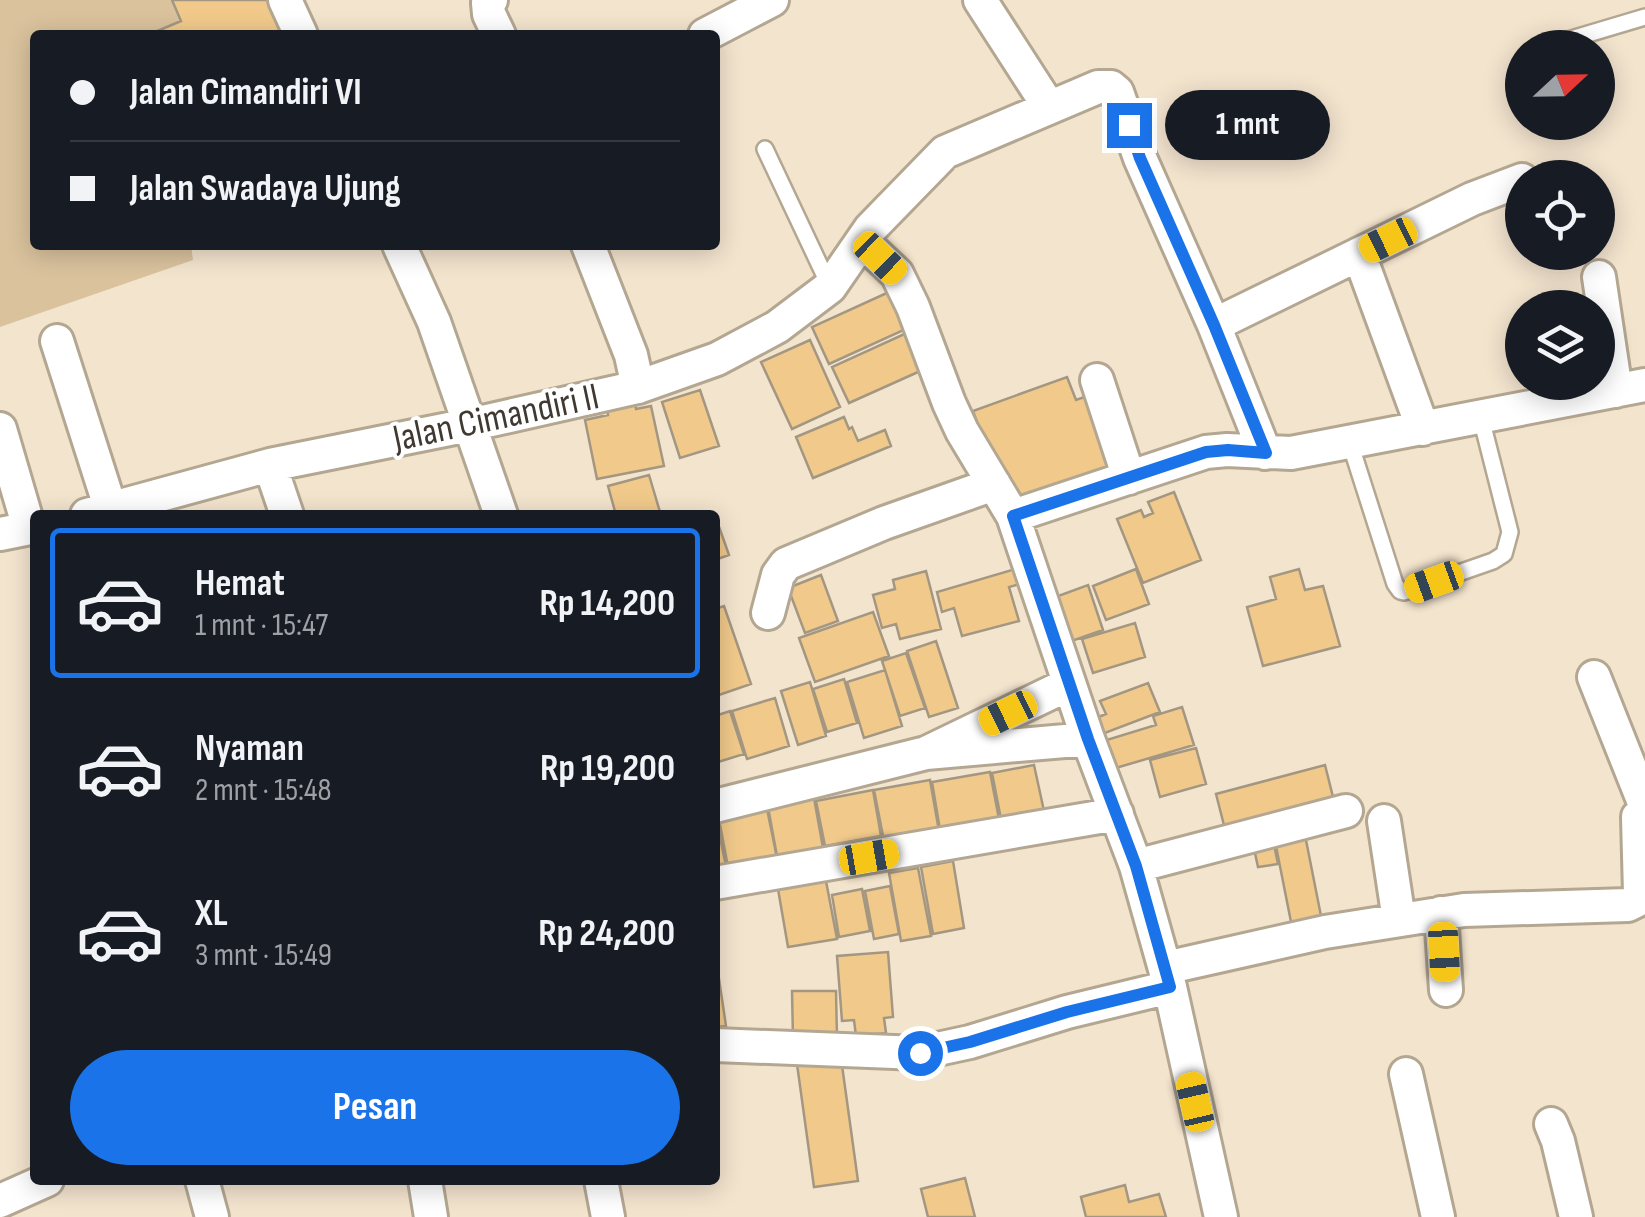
<!DOCTYPE html>
<html lang="id">
<head>
<meta charset="utf-8">
<style>
  :root { --surface:#171b24; --page:#20242c; --text:#f1f3f6; --muted:#9ea1a6; --line:#363941; --accent:#1a73e8 }
  body { margin:0; font-family:"Sofia Sans Condensed",sans-serif; background:var(--page); color:var(--text); height:100vh; display:flex; flex-direction:column; font-size:38px; white-space:nowrap }
  * { box-sizing:border-box; margin:0 }
  p { font-size:32px; color:var(--muted) }
  .icon { flex:none; width:55px; height:55px; fill:none; stroke:currentColor; stroke-width:2; stroke-linecap:round; stroke-linejoin:round }
  .map { position:relative; flex:1; overflow:hidden }
  .sheet { position:absolute; left:30px; top:510px; width:690px; height:675px; display:flex; flex-direction:column; background:var(--surface); border-radius:10px; box-shadow:0 5px 25px #0003 }
  .sheet>* { flex:none }
  .guide { position:absolute; left:30px; top:30px; width:690px; height:220px; border-radius:10px; box-shadow:0 5px 25px #0003; display:grid; align-content:center; height:220px; padding:0 40px; background:var(--surface) }
  .needle { width:65px; rotate:68deg }
  .tools { position:absolute; left:1505px; top:30px; display:grid; gap:20px }
  .tools a { display:grid; place-items:center; width:110px; height:110px; border-radius:50%; background:var(--surface); box-shadow:0 5px 25px #0003; font-size:50px }
  .end { position:absolute; width:45px; height:45px; margin:-22px; border:12px solid #1a73e8; background:#fff; box-shadow:0 0 0 5px #fff }
  .from { border-radius:50% }
  .bubble { position:absolute; height:70px; border-radius:35px; background:var(--surface); box-shadow:0 5px 25px #0003; font-size:32px; font-weight:700; line-height:70px; text-align:center }
  .car { position:absolute; width:30px; height:60px; margin:-30px -15px; border-radius:12px; box-shadow:0 0 8px 2px #0007; background:linear-gradient(#f5c518 24%,#345 0 40%,#f5c518 0 76%,#345 0 86%,#f5c518 0) }
  .guide b { display:flex; align-items:center; gap:35px; height:95px; font-size:38px }
  .guide b+b { border-top:2px solid var(--line) }
  .guide i { width:25px; height:25px; background:var(--text) }
  ul { padding:18px 0 0; list-style:none }
  li { display:flex; align-items:center; gap:30px; height:150px; margin:0 20px 15px; padding:0 20px; border:5px solid transparent; border-radius:10px }
  li div { flex:1 }
  li b { display:block; font-size:38px }
  li em { font-style:normal; font-weight:700 }
  li.current { border-color:var(--accent) }
  li>.icon { width:90px; height:90px; stroke-width:1.5 }
  .primary-button { display:flex; gap:20px; margin-top:auto; padding:20px 40px }
  .primary-button a { flex:1; height:115px; border-radius:60px; background:var(--accent); color:#fff; font-size:40px; font-weight:700; line-height:115px; text-align:center }
  .map>svg:first-child { display:block }
  .park { fill:#dac29d }
  .building { fill:#f1ca8b; stroke:#a49782; stroke-width:2.5 }
  .lines { fill:none; stroke-linecap:round; stroke-linejoin:round }
  .lane-casing { stroke:#b4a792; stroke-width:20 }
  .street-casing { stroke:#b4a792; stroke-width:38 }
  .lane { stroke:#fff; stroke-width:15 }
  .street { stroke:#fff; stroke-width:32 }
  .route { stroke:#1a73e8; stroke-width:12 }
  .labels { text-anchor:middle; dominant-baseline:central; stroke-width:8; stroke-linejoin:round; paint-order:stroke }
  .street-label { font-size:38px; fill:#3f3931; stroke:#fff }
</style>
</head>
<body>
<div class="map">
<svg width="1645" height="1217" viewBox="0 0 1645 1217">
  <rect width="100%" height="100%" fill="#f3e4ce"/>
  <path class="park" d="M0 0H271L286 35H35V245H191L193 260 0 327Z"/>
  <path class="building" d="M172 0H267L281 33 148 35 181 21Z
    M889 292 906 329 829 364 812 327Z
    M911 331 927 368 849 403 832 367Z
    M810 340 840 407 792 429 761 362Z
    M1067 377 1076 400 1093 394 1118 463 1007 504 973 411Z
    M700 390 719 446 680 458 662 402Z
    M634 399 636 409 651 406 664 466 597 479 585 420 608 415 606 405Z
    M844 417 849 429 852 427 858 441 885 430 891 446 813 478 796 437Z
    M649 475 660 512 649 515H616L608 486Z
    M1174 492 1201 560 1143 583 1117 519 1141 510 1144 517 1153 513 1148 502Z
    M717 521 729 555 715 560V522Z
    M1019 568 1023 583 1009 587 1019 621 962 636 954 608 942 612 937 592Z
    M1136 569 1149 604 1106 620 1093 586Z
    M1299 569 1305 590 1323 586 1340 646 1263 666 1247 607 1276 599 1270 577Z
    M926 571 941 629 900 639 896 624 882 628 873 595 895 589 893 580Z
    M821 575 838 621 805 633 788 588Z
    M1088 585 1103 630 1066 643 1050 599Z
    M724 606 751 684 716 696 715 609Z
    M873 612 889 656 815 682 799 638Z
    M1135 623 1145 657 1093 673 1082 639Z
    M936 641 958 708 929 717 907 651Z
    M906 653 925 708 900 716 882 661Z
    M885 670 902 726 864 738 847 682Z
    M844 679 857 723 827 732 813 689Z
    M810 682 826 736 798 745 781 691Z
    M1148 683 1160 712 1097 736 1091 720 1106 714 1100 701Z
    M775 698 789 746 747 759 732 711Z
    M1182 707 1194 745 1109 770 1100 742 1156 725 1153 716Z
    M730 711 744 754 715 763V716Z
    M1196 748 1206 784 1160 797 1150 760Z
    M1034 765 1044 811 1001 819 992 773Z
    M1325 765 1336 809 1227 837 1216 794Z
    M990 772 999 819 940 830 932 782Z
    M930 780 939 831 884 841 874 790Z
    M873 790 881 836 825 846 816 801Z
    M814 798 823 848 777 856 768 807Z
    M766 804 777 858 728 867 718 814Z
    M715 814 726 866 715 868Z
    M1304 830 1322 921 1292 927 1274 836Z
    M1273 840 1278 864 1258 867 1253 844Z
    M953 861 964 928 933 934 921 867Z
    M918 868 931 936 901 941 889 873Z
    M826 881 837 939 788 947 778 889Z
    M890 886 899 934 874 939 865 891Z
    M862 889 870 931 839 937 832 895Z
    M715 952 726 1026 715 1027Z
    M888 952 893 1017 884 1018 886 1033 856 1036 854 1020 842 1021 837 956Z
    M792 991H836L837 1038 793 1039Z
    M841 1058 858 1181 814 1187 797 1064Z
    M965 1178 975 1217H928L921 1189Z
    M1125 1185 1129 1202 1159 1194 1166 1217H1086L1081 1197Z"/>
  <g class="lines">
    <g class="lane-casing">
      <path id="lane" d="M1541 48 1645 17
        M765 149 830 287
        M1350 443 1395 584 1400 591 1404 592 1493 561 1504 554 1510 532 1481 418"/>
    </g>
    <g class="street-casing">
      <path id="street" d="M285 0 301 35
        M491 0 488 3 489 14 499 35
        M980 0 1049 107
        M705 35 772 0
        M862 241 897 274 913 307 949 403 962 431 1013 516 1088 739 1136 866 1170 987 1221 1217
        M399 245 434 322 501 515
        M588 245 631 355 638 387
        M1359 254 1423 429
        M1599 277 1616 391
        M1214 325 1472 199 1522 180
        M57 341 111 510
        M1097 380 1129 478
        M0 429 29 528
        M270 465 287 515
        M87 515 270 465 469 425 638 387 717 359 777 327 830 287 870 229 945 152 1098 87H1111L1117 92 1140 158 1214 325 1265 453
        M1013 516 1206 452 1227 450 1291 453 1645 385
        M0 534 35 527
        M768 613 778 575 786 564 884 523 994 484
        M1594 677 1645 805
        M1069 684 926 753 1088 739
        M715 806 926 753
        M1384 821 1399 920
        M1136 866 1346 811
        M715 883 1117 814
        M1441 913 1446 990
        M1165 968 1325 932 1464 910 1628 905 1636 901 1640 894 1638 817 1645 812
        M715 1045 919 1053 970 1042 1067 1012 1170 987
        M1406 1074 1438 1217
        M1551 1124 1558 1141 1576 1217
        M202 1180 212 1217
        M425 1180 431 1217
        M601 1180 608 1217
        M0 1201 47 1180"/>
    </g>
    <use href="#lane" class="lane"/>
    <use href="#street" class="street"/>
  </g>
  <g class="lines">
    <path class="route" d="M920 1053 970 1042 1067 1012 1170 987 1136 866 1088 739 1013 516 1206 452 1228 450 1266 453 1214 325 1140 158 1129 125"/>
  </g>
  <g class="labels">
    <g class="street-label">
      <text transform="translate(496 418) rotate(-12)">Jalan Cimandiri II</text>
    </g>
  </g>
</svg>
<div class="tools">
<a><svg class="needle" viewBox="-14 -14 28 28"><path d="M0-13l5 13h-10z" fill="#e53935"/><path d="M0 13l5-13h-10z" fill="#9ea1a6"/></svg></a>
<a><svg class="icon" aria-label="locate" viewBox="0 0 24 24"><circle cx="12" cy="12" r="6"/><path d="M12 2v4M12 18v4M2 12h4M18 12h4"/></svg></a>
<a><svg class="icon" aria-label="layers" viewBox="0 0 24 24"><path d="M12 4l9 5-9 5-9-5zM3 14l9 5 9-5"/></svg></a>
</div>
<i class="end from" style="left:920px;top:1053px"></i>
<i class="end" style="left:1129px;top:125px"></i>
<div class="bubble" style="left:1165px;top:90px;width:165px">1 mnt</div>
<i class="car" style="left:1388px;top:240px;rotate:244deg"></i>
<i class="car" style="left:880px;top:258px;rotate:134deg"></i>
<i class="car" style="left:1434px;top:582px;rotate:250deg"></i>
<i class="car" style="left:1008px;top:713px;rotate:244deg"></i>
<i class="car" style="left:869px;top:857px;rotate:80deg"></i>
<i class="car" style="left:1444px;top:952px;rotate:177deg"></i>
<i class="car" style="left:1195px;top:1102px;rotate:347deg"></i>
<div class="guide">
<b><i class="from"></i>Jalan Cimandiri VI</b>
<b><i></i>Jalan Swadaya Ujung</b>
</div>
<section class="sheet">
<ul>
<li class="current"><svg class="icon" aria-label="car" viewBox="0 0 24 24"><path d="M5 17H2v-5l4-1 3-4h7l3 4 3 1v5h-3M9 17h6M6 11h13"/><circle cx="7" cy="17" r="2"/><circle cx="17" cy="17" r="2"/></svg><div><b>Hemat</b><p>1 mnt · 15:47</p></div><em>Rp 14,200</em></li>
<li><svg class="icon" aria-label="car" viewBox="0 0 24 24"><path d="M5 17H2v-5l4-1 3-4h7l3 4 3 1v5h-3M9 17h6M6 11h13"/><circle cx="7" cy="17" r="2"/><circle cx="17" cy="17" r="2"/></svg><div><b>Nyaman</b><p>2 mnt · 15:48</p></div><em>Rp 19,200</em></li>
<li><svg class="icon" aria-label="car" viewBox="0 0 24 24"><path d="M5 17H2v-5l4-1 3-4h7l3 4 3 1v5h-3M9 17h6M6 11h13"/><circle cx="7" cy="17" r="2"/><circle cx="17" cy="17" r="2"/></svg><div><b>XL</b><p>3 mnt · 15:49</p></div><em>Rp 24,200</em></li>
</ul>
<div class="primary-button"><a>Pesan</a></div>
</section>
</div>
</body>
</html>
